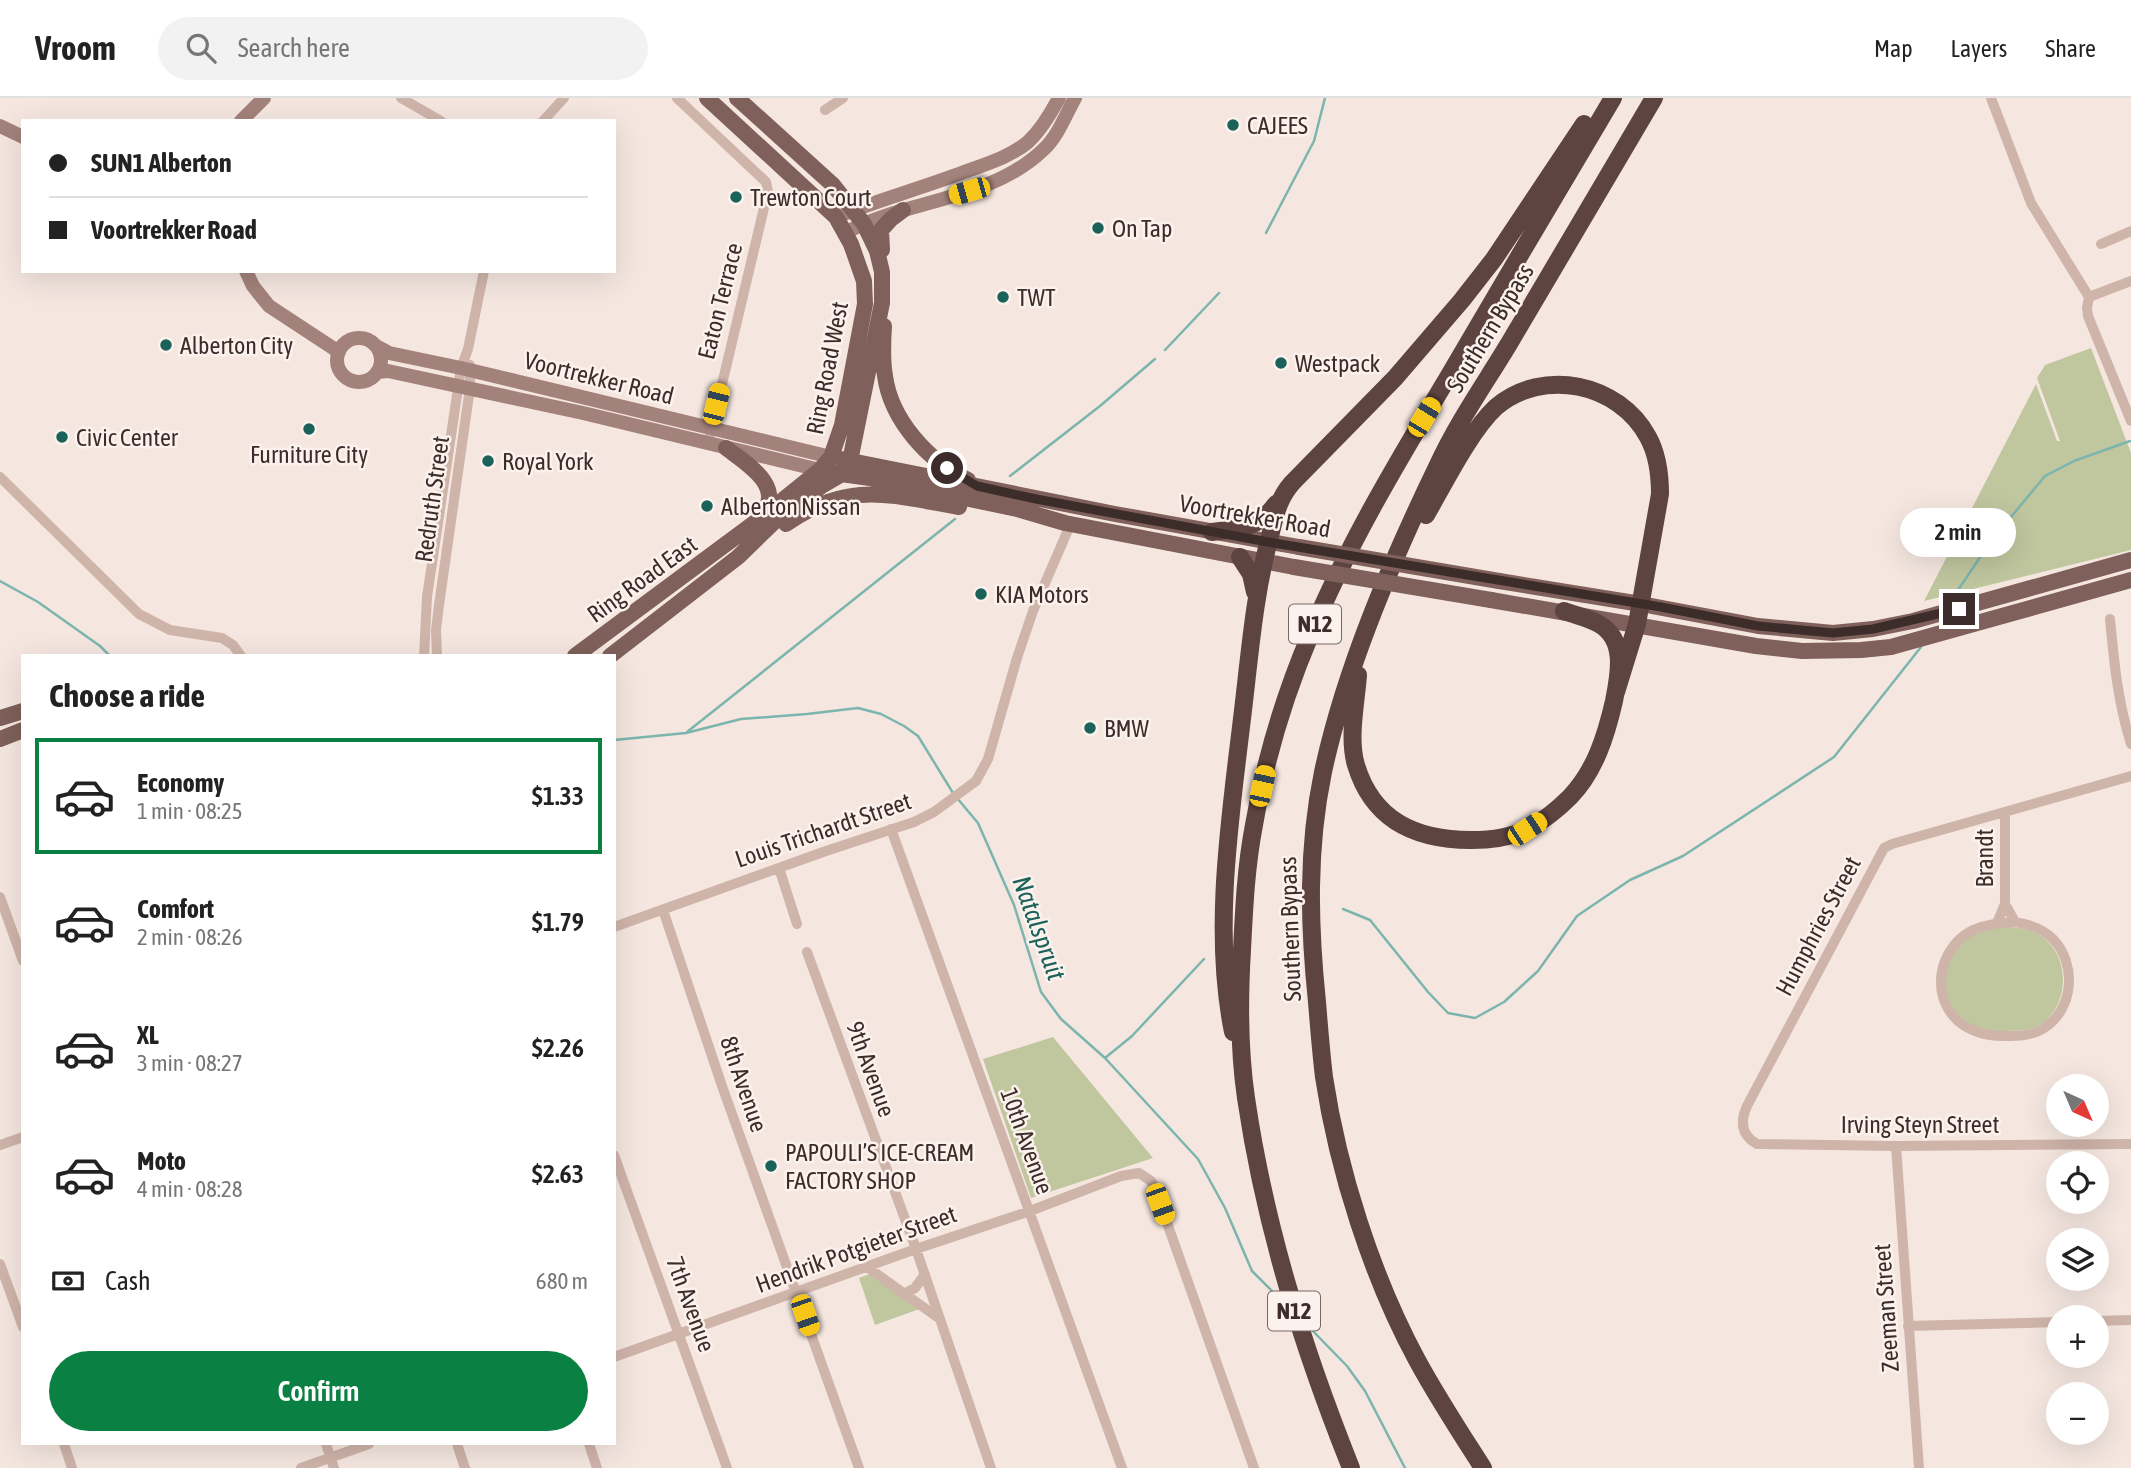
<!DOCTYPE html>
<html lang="en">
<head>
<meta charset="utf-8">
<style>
  :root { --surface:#fff; --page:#f2f2f2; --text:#222; --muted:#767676; --line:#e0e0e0; --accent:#0b8043 }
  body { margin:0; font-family:"Asap Condensed",sans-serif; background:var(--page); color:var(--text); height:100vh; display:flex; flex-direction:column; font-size:26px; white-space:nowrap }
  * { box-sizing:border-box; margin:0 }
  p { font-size:23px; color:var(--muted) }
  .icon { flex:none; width:38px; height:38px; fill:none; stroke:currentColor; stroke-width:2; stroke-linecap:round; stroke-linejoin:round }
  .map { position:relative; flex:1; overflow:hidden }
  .panel { position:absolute; left:21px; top:556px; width:595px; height:791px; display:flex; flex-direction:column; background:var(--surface); border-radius:0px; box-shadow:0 7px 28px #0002 }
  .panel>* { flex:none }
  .banner { position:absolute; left:21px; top:21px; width:595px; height:154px; border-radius:0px; box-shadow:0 7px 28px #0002; display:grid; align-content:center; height:154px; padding:0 28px; background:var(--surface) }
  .needle { width:46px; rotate:136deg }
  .controls { position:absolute; left:2046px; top:976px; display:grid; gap:14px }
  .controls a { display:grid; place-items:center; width:63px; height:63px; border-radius:50%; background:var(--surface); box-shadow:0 7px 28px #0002; font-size:35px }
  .end { position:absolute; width:32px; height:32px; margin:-16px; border:9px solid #3c2c2a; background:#fff; box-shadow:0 0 0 4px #fff }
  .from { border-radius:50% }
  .bubble { position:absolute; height:49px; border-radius:24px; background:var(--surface); box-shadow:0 7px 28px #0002; font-size:23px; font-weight:600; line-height:49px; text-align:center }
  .car { position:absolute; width:21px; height:42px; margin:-21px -10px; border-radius:9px; box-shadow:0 0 5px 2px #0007; background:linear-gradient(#f5c518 24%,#345 0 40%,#f5c518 0 76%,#345 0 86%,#f5c518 0) }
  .banner b { display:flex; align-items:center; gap:24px; height:66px; font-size:26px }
  .banner b+b { border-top:2px solid var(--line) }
  .banner i { width:18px; height:18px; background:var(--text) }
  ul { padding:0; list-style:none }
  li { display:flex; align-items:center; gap:21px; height:116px; margin:0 14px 10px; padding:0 14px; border:4px solid transparent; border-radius:0px }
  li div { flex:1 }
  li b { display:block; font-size:26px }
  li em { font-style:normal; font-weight:600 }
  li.active { border-color:var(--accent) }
  li>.icon { width:63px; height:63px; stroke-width:1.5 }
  h2 { padding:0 28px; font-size:32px; line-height:84px }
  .pay { display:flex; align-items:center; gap:18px; height:77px; padding:0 28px; font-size:26px }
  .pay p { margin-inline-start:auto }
  .button { display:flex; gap:14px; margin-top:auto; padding:14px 28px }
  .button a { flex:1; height:80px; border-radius:42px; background:var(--accent); color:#fff; font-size:28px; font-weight:600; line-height:80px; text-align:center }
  header { display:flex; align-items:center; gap:42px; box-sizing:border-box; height:98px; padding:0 35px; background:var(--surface); border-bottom:2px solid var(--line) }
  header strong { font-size:33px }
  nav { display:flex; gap:38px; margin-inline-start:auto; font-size:24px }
  .search { width:490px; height:63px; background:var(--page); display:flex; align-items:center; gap:18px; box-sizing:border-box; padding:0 24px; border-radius:38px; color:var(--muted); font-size:26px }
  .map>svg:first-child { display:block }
  .green { fill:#c0c69e }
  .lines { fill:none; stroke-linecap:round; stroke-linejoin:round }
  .stream { stroke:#7bb5ae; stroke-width:2.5 }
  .street { stroke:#cfb4aa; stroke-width:10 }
  .secondary { stroke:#a3827b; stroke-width:14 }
  .primary { stroke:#7f605a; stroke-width:16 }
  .highway { stroke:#5e4440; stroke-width:18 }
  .primary-bridge { stroke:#7f605a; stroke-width:16 }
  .route { stroke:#3c2c2a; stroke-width:9 }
  .poi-dot { fill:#1b625a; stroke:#fcf2ed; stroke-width:2.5 }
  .labels { text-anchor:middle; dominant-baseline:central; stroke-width:5; stroke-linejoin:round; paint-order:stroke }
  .shield { fill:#fcf2ed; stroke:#766764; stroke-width:2 }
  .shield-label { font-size:23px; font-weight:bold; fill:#3c2c2a }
  .poi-label { font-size:24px; fill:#3c2c2a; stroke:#fcf2ed; text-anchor:start }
  .street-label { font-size:24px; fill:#3c2c2a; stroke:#fcf2ed }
  .water-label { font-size:26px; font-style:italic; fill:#1b625a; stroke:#fcf2ed }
</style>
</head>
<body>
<header>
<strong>Vroom</strong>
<div class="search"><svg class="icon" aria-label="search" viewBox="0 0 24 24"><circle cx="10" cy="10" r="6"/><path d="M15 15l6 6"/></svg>Search here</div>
<nav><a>Map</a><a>Layers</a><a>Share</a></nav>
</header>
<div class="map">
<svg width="2131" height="1370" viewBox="0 0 2131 1370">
  <rect width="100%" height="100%" fill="#f5e7e0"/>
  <path class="green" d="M2091 250 2131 355V452L1924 503 2036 286 2057 343H2060L2037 280 2045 267Z
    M2011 829C2023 830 2036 833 2045 841 2073 864 2068 917 2033 930 2023 933 2011 933 2001 933 1985 934 1968 929 1958 917 1936 891 1943 852 1974 836 1985 831 1999 830 2011 829Z
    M1053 939 1153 1060 1031 1100 983 961Z
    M872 1175 922 1210 875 1227 859 1180Z"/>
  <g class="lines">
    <path class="stream" d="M1266 135 1314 43 1325 0
      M1165 252 1219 195
      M1010 378 1100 308 1155 261
      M0 483 38 504 100 548 110 558
      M1952 501 1991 443 2045 378 2074 363 2130 343
      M687 634 955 421
      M614 642 686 635 741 621 807 616 858 610 881 616 904 628 918 638 953 695
      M957 700 978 725 1014 807 1041 894 1061 921 1105 960 1198 1061 1225 1110 1252 1173 1284 1205
      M1343 811 1370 822 1428 894 1448 915 1475 920 1504 904 1538 873 1577 818 1630 782 1683 758 1834 659 1921 549
      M1105 960 1132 938 1204 861
      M1307 1227 1347 1268 1365 1293 1405 1370"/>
    <path class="street" d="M401 0 441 23
      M677 0 766 84 768 93 708 345
      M1991 0 2031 105 2089 199
      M825 12 843 0
      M543 23 564 0
      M2101 146 2131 133
      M2089 199 2087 210 2088 218 2131 323
      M2089 199 2131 183
      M0 379 139 516 170 532 222 540 233 547 241 558
      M2110 521C2114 564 2118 605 2131 646
      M424 558 427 499 461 270 468 251 484 173
      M437 558 436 532 439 507 470 290V267
      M2131 678 1892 746 1884 750 1748 1006C1740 1022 1740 1037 1757 1046L1896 1048 2131 1046
      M891 731 1122 1370
      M779 770 797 826
      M0 799 23 863
      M2005 806 2015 824C2028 826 2043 831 2053 841 2077 866 2074 911 2044 930 2033 938 2016 938 2003 938 1986 938 1971 934 1958 923 1929 896 1939 849 1973 832 1987 826 2000 825 2015 824
      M663 812 722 988 859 1370
      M1997 825 2005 806V715
      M614 829 826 753 914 724 934 714 976 683 988 661 1017 560 1033 513 1071 425
      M807 854 916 1151 991 1370
      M0 1047 23 1039
      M1896 1048 1919 1370
      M614 1057 727 1370
      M0 1166 23 1229
      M867 1169 940 1221
      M904 1196 915 1190 925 1176
      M2096 1223 2131 1222
      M1908 1228 2058 1224
      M614 1259 916 1151 1030 1113 1121 1078 1139 1075 1151 1083 1155 1091 1254 1370
      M64 1346 72 1370
      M326 1346 334 1370
      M457 1346 465 1370
      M589 1346 597 1370
      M301 1370 369 1346"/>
    <path class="secondary" d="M241 23 264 0
      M0 28 23 39
      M836 119C878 102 922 90 964 74 986 66 1010 59 1028 44 1041 32 1051 15 1059 0
      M845 135C907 101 991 103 1044 51 1058 38 1066 16 1075 0
      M246 173 253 188 269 208 339 254
      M337 262a22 22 0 1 1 44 0a22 22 0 1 1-44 0Z
      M376 248 389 255 461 270 831 359
      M377 274 388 273 583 315 820 372"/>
    <path class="primary" d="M882 152 881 132 891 121 903 112
      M884 228C883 244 882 262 885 278 891 322 928 363 968 382
      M726 350C747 366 787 389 760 419
      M841 361 1115 416 1299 449
      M834 375 870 380 1017 411 1065 425 1294 469
      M786 426C849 382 889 397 959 409
      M1499 483 1641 506 1758 528 1833 535 1873 531 1913 523 2131 462
      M1491 502 1756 548 1802 553 1861 552 1891 549 2131 482
      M575 558 753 426 820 372 831 359 842 327 865 206 864 183 851 146 836 119 707 0
      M610 558 738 459 773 425 823 387 842 376 850 363 882 205V174L877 153 864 126 833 87 737 0
      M0 620 23 613
      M0 641 23 632"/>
    <path class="highway" d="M1426 417C1444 386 1470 333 1496 309 1543 269 1619 285 1648 339 1658 357 1660 376 1660 396L1637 526 1616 594
      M1212 434C1240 430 1258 431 1276 406
      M1240 459 1251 476 1255 494
      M1358 577C1356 605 1348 640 1356 667 1373 723 1416 742 1471 742 1490 742 1510 740 1528 731 1543 723 1558 711 1570 699 1595 673 1606 638 1614 603 1619 577 1627 542 1599 526 1589 520 1575 517 1564 513
      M1233 934C1211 826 1233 703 1245 595 1251 542 1256 490 1270 438 1275 418 1278 401 1292 385L1395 280 1462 202 1494 161 1584 26
      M1351 1370C1303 1250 1265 1129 1246 1000 1239 952 1239 901 1242 852 1244 811 1246 768 1254 727 1265 662 1285 596 1311 535 1348 446 1398 363 1447 281 1502 187 1557 94 1613 0
      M1483 1370C1460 1334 1437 1299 1417 1262 1372 1179 1338 1072 1324 979 1321 954 1319 929 1317 904 1309 827 1307 751 1323 674 1345 571 1392 462 1438 367 1457 325 1486 284 1510 244 1558 163 1606 81 1654 0"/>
    <path class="primary-bridge" d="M1299 449 1499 483
      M1294 469 1491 502"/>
  </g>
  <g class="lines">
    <path class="route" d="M947 370 977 388 1036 401 1268 444 1661 509 1758 528 1833 535 1873 531 1959 511"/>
  </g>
  <g class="poi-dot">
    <circle cx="1233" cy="27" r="7"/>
    <circle cx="736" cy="99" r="7"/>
    <circle cx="1098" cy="130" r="7"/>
    <circle cx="1003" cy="199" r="7"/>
    <circle cx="166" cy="247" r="7"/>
    <circle cx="1281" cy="265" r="7"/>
    <circle cx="309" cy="331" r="7"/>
    <circle cx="62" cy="339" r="7"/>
    <circle cx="488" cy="363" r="7"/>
    <circle cx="707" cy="408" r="7"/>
    <circle cx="981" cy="496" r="7"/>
    <circle cx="1090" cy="630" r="7"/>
    <circle cx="771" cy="1068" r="7"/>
  </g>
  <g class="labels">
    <g class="shield">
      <rect x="1289" y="506.5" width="52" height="39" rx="5"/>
      <rect x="1268" y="1193.5" width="52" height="39" rx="5"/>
    </g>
    <g class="shield-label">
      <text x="1315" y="526">N12</text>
      <text x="1294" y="1213">N12</text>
    </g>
    <g class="poi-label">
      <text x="1247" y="27">CAJEES</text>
      <text x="750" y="99">Trewton Court</text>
      <text x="1112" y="130">On Tap</text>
      <text x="1017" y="199">TWT</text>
      <text x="180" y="247">Alberton City</text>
      <text x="1295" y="265">Westpack</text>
      <text x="76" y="339">Civic Center</text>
      <text x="309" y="356" text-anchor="middle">Furniture City</text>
      <text x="502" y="363">Royal York</text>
      <text x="721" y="408">Alberton Nissan</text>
      <text x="995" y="496">KIA Motors</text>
      <text x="1104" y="630">BMW</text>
      <text x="785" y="1054">PAPOULI’S ICE-CREAM<tspan x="785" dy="28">FACTORY SHOP</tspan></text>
    </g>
    <g class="street-label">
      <text transform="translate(720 203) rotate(-76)">Eaton Terrace</text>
      <text transform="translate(1490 230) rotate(-59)">Southern Bypass</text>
      <text transform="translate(827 270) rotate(-79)">Ring Road West</text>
      <text transform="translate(599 280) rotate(14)">Voortrekker Road</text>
      <text transform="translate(432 401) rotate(-82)">Redruth Street</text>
      <text transform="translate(1255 418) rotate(10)">Voortrekker Road</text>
      <text transform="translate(642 481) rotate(-36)">Ring Road East</text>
      <text transform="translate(823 732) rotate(-19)">Louis Trichardt Street</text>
      <text transform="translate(1984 760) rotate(-90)">Brandt</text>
      <text transform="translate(1818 828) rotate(-62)">Humphries Street</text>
      <text transform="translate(1290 831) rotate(-92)">Southern Bypass</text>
      <text transform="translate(871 971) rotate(70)">9th Avenue</text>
      <text transform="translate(744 986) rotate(71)">8th Avenue</text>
      <text x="1920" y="1026">Irving Steyn Street</text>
      <text transform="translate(1027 1043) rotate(70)">10th Avenue</text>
      <text transform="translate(856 1151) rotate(-20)">Hendrik Potgieter Street</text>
      <text transform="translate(691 1206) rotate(70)">7th Avenue</text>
      <text transform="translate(1886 1210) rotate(-94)">Zeeman Street</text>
    </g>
    <g class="water-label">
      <text transform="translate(1039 830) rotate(70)">Natalspruit</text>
    </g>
  </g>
</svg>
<div class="controls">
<a><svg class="needle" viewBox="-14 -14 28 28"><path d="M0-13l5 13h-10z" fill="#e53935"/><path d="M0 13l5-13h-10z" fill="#767676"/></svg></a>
<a><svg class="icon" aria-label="locate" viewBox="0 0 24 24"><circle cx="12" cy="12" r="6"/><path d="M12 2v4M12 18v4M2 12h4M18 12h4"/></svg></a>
<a><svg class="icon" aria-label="layers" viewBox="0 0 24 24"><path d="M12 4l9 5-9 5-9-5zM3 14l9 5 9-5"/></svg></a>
<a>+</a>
<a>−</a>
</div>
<i class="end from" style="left:947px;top:370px"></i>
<i class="end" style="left:1959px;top:511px"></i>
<div class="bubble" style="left:1900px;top:410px;width:116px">2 min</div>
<i class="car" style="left:969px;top:93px;rotate:254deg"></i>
<i class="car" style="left:716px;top:306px;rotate:14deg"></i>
<i class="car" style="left:1424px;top:319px;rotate:31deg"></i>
<i class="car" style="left:1262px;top:688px;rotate:12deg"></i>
<i class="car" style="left:1527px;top:731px;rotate:57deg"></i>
<i class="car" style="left:1160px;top:1106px;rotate:160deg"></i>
<i class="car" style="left:805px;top:1217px;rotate:161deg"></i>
<div class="banner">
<b><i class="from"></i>SUN1 Alberton</b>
<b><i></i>Voortrekker Road</b>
</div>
<section class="panel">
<h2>Choose a ride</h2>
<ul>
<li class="active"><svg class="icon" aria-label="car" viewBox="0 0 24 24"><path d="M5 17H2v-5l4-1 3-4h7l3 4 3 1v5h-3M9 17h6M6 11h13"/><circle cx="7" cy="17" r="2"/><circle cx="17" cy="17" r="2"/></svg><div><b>Economy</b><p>1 min · 08:25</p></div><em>$1.33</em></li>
<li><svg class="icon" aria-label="car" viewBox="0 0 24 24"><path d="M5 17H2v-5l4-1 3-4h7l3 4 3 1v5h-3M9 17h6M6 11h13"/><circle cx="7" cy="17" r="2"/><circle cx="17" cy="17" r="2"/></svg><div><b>Comfort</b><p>2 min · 08:26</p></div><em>$1.79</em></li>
<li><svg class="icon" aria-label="car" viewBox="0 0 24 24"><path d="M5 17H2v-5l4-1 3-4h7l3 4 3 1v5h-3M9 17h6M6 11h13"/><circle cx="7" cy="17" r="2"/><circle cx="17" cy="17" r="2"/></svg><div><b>XL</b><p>3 min · 08:27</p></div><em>$2.26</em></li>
<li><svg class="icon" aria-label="car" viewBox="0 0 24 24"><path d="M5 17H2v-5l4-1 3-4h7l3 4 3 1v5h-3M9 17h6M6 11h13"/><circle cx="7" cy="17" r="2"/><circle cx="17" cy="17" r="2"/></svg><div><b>Moto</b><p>4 min · 08:28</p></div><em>$2.63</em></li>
</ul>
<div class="pay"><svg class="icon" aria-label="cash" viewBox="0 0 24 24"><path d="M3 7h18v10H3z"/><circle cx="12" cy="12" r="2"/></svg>Cash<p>680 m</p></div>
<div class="button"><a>Confirm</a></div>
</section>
</div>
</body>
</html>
